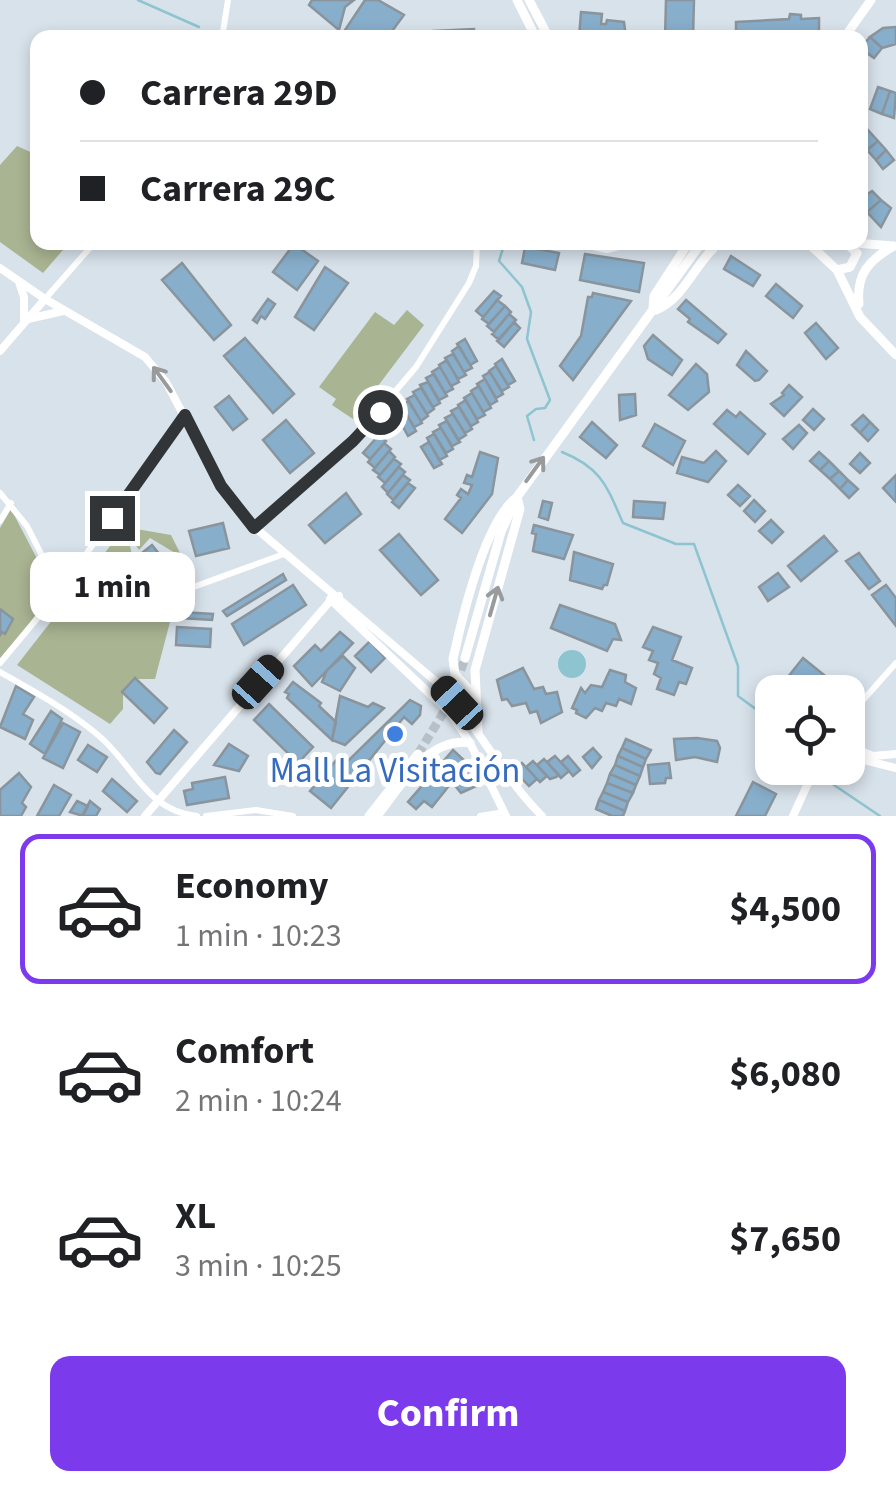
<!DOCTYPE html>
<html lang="en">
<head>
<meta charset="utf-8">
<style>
  :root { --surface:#fff; --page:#f2f2f2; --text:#202124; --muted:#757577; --line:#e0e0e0; --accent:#7c3aed }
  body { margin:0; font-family:"Source Sans 3",sans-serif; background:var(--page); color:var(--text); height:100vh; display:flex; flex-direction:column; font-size:38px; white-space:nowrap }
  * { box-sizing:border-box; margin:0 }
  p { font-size:32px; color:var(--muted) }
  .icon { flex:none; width:55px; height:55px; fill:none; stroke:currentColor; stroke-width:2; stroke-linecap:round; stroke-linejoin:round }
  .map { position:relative; height:816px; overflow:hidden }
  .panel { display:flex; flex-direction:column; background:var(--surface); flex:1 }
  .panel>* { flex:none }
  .hud { position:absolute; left:30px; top:30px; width:838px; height:220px; border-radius:20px; box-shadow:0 5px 15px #0003; display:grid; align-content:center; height:220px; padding:0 50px; background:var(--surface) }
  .buttons { position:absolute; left:755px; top:675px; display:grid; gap:20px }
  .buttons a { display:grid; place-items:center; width:110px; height:110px; border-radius:20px; background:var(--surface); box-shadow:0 5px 15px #0003; font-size:50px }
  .end { position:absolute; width:45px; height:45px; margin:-22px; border:12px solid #313538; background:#fff; box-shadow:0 0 0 5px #fff }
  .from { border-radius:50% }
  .bubble { position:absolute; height:70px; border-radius:20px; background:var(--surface); box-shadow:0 5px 15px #0003; font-size:32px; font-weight:700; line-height:70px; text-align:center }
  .car { position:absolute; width:30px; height:60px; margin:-30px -15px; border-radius:12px; box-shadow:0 0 8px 2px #0007; background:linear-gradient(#222 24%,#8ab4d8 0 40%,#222 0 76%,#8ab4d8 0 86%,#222 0) }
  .hud b { display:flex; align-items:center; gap:35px; height:95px; font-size:38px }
  .hud b+b { border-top:2px solid var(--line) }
  .hud i { width:25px; height:25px; background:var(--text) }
  ul { padding:18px 0 0; list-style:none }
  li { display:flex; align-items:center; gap:30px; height:150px; margin:0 20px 15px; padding:0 30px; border:5px solid transparent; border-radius:20px }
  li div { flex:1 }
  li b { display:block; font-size:38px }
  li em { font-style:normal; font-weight:700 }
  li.current { border-color:var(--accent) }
  li>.icon { width:90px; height:90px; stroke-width:1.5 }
  .cta { display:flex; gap:20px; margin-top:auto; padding:20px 50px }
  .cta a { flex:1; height:115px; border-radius:20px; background:var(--accent); color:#fff; font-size:40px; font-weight:700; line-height:115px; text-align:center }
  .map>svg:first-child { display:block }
  .green { fill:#a9b492 }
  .water { fill:#8dc4d0 }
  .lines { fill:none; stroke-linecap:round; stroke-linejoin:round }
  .stream { stroke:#8dc4d0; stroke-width:2.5 }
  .building { fill:#87aecb; stroke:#8a949c; stroke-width:2.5 }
  .secondary-tunnel { stroke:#b7bfc7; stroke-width:9; stroke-dasharray:9 4.5; stroke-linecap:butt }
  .minor { stroke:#fff; stroke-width:6 }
  .tertiary { stroke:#fff; stroke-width:8 }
  .secondary { stroke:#fff; stroke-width:9 }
  .oneway { stroke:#989a9c }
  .route { stroke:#313538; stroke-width:12 }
  .shop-dot { fill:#3f7fe0; stroke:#fff; stroke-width:4 }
  .labels { text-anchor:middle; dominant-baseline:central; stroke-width:10; stroke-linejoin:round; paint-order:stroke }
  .shop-label { font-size:35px; fill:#366cbe; stroke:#fff }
</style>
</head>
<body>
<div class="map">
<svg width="896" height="816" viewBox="0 0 896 816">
  <rect width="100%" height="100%" fill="#d8e2eb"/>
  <path class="green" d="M17 146 37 155 38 242 69 243 43 273 0 242V165Z
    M407 310 424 325 353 419 332 405 336 399 319 387 375 312 394 325Z
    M11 509 54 591 0 662V528Z
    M125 527 171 535 182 557 150 538 139 550 127 532 133 560 88 606 111 620 185 565 155 679H134L123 692V709L110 724 17 665Z"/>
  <path class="water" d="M558 664a14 14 0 1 1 28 0a14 14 0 1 1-28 0Z"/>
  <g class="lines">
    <path class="stream" d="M138 0 199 27
      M250 37 254 38
      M505 242 499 261 522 287 531 312 527 339 550 400 545 408 536 409 527 416 534 440
      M562 452C602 468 607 487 623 523L676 544H694L738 666V696L772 721
      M828 781 880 816"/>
  </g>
  <path class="building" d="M312 0H354L345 7 339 30 309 5Z
    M365 0H378L404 15 387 38H359L345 30Z
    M666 0H694L693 38H665Z
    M581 12 602 14 601 24H606L607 20 624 22 626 38H579Z
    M790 14 801 15V19L819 18V38H736V22L789 19Z
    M896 27V44L882 48 870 37 883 28Z
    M474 29V38H423L433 31Z
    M870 37 882 48 874 58 860 48Z
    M878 87 890 91 882 114 870 109Z
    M890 91 896 93 894 118 882 114Z
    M868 130 878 141 867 150 860 143V137Z
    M878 141 886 150 876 160 867 150Z
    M886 150 894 160 883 169 876 160Z
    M872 191 881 200 867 212 860 199Z
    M881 200 891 208 881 227 867 212Z
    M526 242H538L537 249 559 253 555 270 522 263Z
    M294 244 318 261 297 290 273 272Z
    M585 254 644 263 639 292 580 280Z
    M731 256 760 275 753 286 724 269Z
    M182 263 231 325 214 340 162 280Z
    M325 267 348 283 314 330 295 317Z
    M776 284 802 306 793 318 766 296Z
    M494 291 501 296 483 317 476 311Z
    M593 293 631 301 573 380 560 366 581 336 588 297H592Z
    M268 299 275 304 265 319 261 316 257 323 253 320Z
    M497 300 505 306 489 324 482 319Z
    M686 300 726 334 718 343 688 322 690 319 678 309Z
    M505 306 511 312 494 332 487 326Z
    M509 314 516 320 499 340 492 334Z
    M514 322 520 328 504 347 497 341Z
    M816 323 838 348 826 359 805 333Z
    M653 335 682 360 672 375 648 359 644 346Z
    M245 338 294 394 273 413 224 356Z
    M465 339 477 361 470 365 457 344Z
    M459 346 472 368 464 372 452 351Z
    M746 351 767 371 759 380 755 381 737 365Z
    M453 354 466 375 458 379 445 358Z
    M502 359 515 381 508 385 495 364Z
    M447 360 459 382 451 386 439 365Z
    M696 364 707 374 709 392 688 410 669 395Z
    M496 366 509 387 502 391 489 371Z
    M440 367 453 389 445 393 432 372Z
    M490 372 503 394 496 398 483 376Z
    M434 374 447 396 439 400 426 378Z
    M485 379 497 401 490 405 477 384Z
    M428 382 440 403 433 407 420 385Z
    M789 385 802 397 784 416 771 404 784 395 782 393Z
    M479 386 491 408 483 412 471 391Z
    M421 388 434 409 427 414 413 392Z
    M472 393 485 415 477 419 464 398Z
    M635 394 636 415 620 420 619 395Z
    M415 395 428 416 421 421 407 399Z
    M229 396 247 419 233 430 215 407Z
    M466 400 478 422 471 426 458 405Z
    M409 401 422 423 414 427 401 405Z
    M459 407 472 429 465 433 451 411Z
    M813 409 824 419 814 430 803 420Z
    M404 410 416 431 408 436 396 414Z
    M727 410 736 417 740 412 765 434 748 454 714 424Z
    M453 414 466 435 458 440 445 418Z
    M863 415 870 422 860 433 852 425Z
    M286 420 314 453 290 473 263 440Z
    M447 421 460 442 452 446 439 425Z
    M592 422 617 445 606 458 580 437Z
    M870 422 878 430 868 441 860 433Z
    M655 424 685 441 673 465 643 446Z
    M799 425 807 433 793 449 783 439Z
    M441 428 453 449 446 453 433 432Z
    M434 434 447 456 439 460 427 438Z
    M379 435 386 441 370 459 363 453Z
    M429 442 442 464 434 468 421 447Z
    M384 443 391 449 375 468 368 462Z
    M389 451 395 457 380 475 373 470Z
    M716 451 726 461 708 482 677 473 682 457 704 463Z
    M480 452 498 458 492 494 462 533 445 519 461 498 457 495 461 489 468 494 472 485 464 483 467 475 472 477Z
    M819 452 829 461 820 470 810 461Z
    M860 453 870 463 860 473 850 464Z
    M394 459 401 464 385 483 378 477Z
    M829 461 839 471 830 479 820 470Z
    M399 467 405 472 388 493 382 487Z
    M839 471 848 480 840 489 830 479Z
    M403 475 410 480 393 500 387 494Z
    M896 475V502L883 488Z
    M848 480 858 489 849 498 840 489Z
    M408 483 415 488 399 508 392 502Z
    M738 485 750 496 740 506 728 495Z
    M346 493 361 514 325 543 309 525Z
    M754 500 765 511 755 522 744 511Z
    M543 501 552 503 548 520 539 517Z
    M634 501 665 503 663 519 633 517Z
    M771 520 783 532 772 543 759 531Z
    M223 523 229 548 196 556 189 531Z
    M534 525 573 535 564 559 533 551 536 534 532 533Z
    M399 534 438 580 421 595 380 550Z
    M824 536 837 551 801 581 788 566Z
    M152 545 164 560 105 607 93 592Z
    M574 552 613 564 607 585H604L602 589 570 580Z
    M859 553 880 581 869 589 846 561Z
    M778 573 789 587 768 601 759 587Z
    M283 574 286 580 227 616 223 611Z
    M293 585 306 605 244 645 232 624Z
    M886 585 896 598V626L872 595Z
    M560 605 615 624 621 640 613 639 607 651 551 628Z
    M0 609 13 619 5 634 2 632 0 635Z
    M164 611 213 614 212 620 164 617Z
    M177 627 211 629 210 647 176 645Z
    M653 627 681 637 672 660 692 668 686 684 679 682 674 695 657 689 661 678 654 674 658 663 649 660 653 651 643 647Z
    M340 632 353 643 312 686 294 666 315 645 321 651Z
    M370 641 385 658 371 672 355 656Z
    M343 656 355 668 340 691 322 682 327 670Z
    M803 658 845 692H787L780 687Z
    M523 668 534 689 543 687 546 694 557 692 562 712 541 723 537 711 530 713 526 703 512 706 507 699 502 700 497 680Z
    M610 670 626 675 625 682 636 688 631 704 619 699 616 706 606 703 602 711 595 708 586 718 576 713 577 710 572 708 581 688 585 693 591 685 602 687Z
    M135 678 167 708 154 723 122 692Z
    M293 682 321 703 319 706 336 722 332 740 287 698 289 694 285 692Z
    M16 686 34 697 23 714 33 720 25 739 0 727Z
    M340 696 368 707 373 703 384 708 345 745 332 740Z
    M410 700 421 706 420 715 412 724 404 717 331 808 310 791 339 757 347 762Z
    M269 704 313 747 298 763 254 720Z
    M51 711 62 719 45 754 30 744Z
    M63 723 80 732 63 768 43 758Z
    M174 730 187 742 160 774 156 773 147 762Z
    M697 738 717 741 720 748 717 762 695 757 676 760 674 739Z
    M626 739 651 750 646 759 622 748Z
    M229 744 248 756 239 771 214 765Z
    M88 745 107 757 97 772 78 760Z
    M593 748 601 757 592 768 583 757Z
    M622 748 646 759 643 767 618 756Z
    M453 750 468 764 481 784 461 793 452 782 432 807 424 801 416 809 408 802Z
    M555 756 569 771 561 778 547 762Z
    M568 756 580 770 573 776 561 762Z
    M618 756 643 767 640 776 615 765Z
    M544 759 559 775 556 777 550 779 537 765Z
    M533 761 547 776 540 782 526 767Z
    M522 763 537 779 529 786 514 770Z
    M669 763 671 778H666L665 783 650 784 648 765Z
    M615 765 640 776 636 785 610 774Z
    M19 773 31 787 22 803 26 807 21 816H0V790Z
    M610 774 636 785 633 793 607 783Z
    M225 777 229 798 187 805 184 791 193 789 192 783Z
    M112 779 137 801 127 812 103 791Z
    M753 782 776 794 765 816H736Z
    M607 783 633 793 628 802 603 792Z
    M54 785 71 795 59 816H37Z
    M603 792 628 802 625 811 599 800Z
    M599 800 625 811 623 816H612L596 809Z
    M77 801 88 806 83 816 70 812Z
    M90 801 100 809 96 816H82Z"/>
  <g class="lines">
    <path class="secondary-tunnel" d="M418 754 450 702 465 658"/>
    <path class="minor" d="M222 38 228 0
      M568 242 607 250 639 242
      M45 299 95 242
      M0 493 27 526 60 591
      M0 521 11 503
      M254 528 353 441 416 367 469 283 476 266 477 242
      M144 605 284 554
      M0 663 60 591 184 416
      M0 672C34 691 68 710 98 735 133 764 146 811 197 816
      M848 717 896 663
      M206 816 256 810 293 816
      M480 816 504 812"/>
    <path class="tertiary" d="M0 268 45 299 145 357 166 382 221 486 245 519 440 685C478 726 502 776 542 816
      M19 282 24 297V321
      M28 319 63 311
      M0 351 45 299
      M330 599 451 714 470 743 506 816
      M848 746 873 756 896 754
      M848 756 896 768
      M145 816 331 600 339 596
      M793 816 815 768"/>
    <path class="secondary" d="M517 0 536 38
      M529 0 549 38
      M844 38 871 0
      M807 242 837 270 860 317 896 355
      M843 242 893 246
      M837 270 850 267 857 253 848 245
      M859 304C856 274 869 260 894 246
      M653 308 654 296 689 242
      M656 310C686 297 695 262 720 242
      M465 658 501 532 517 497 702 242
      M474 695 455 674 453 659C462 618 485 521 517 497L520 509 475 670 478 732
      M369 816 418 754
      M377 816C400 787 428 736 470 743"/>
  </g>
  <defs><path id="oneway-shaft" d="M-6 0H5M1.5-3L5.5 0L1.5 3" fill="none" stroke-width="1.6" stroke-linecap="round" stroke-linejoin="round" transform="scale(2.5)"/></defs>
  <g class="oneway">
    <use href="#oneway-shaft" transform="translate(162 379) rotate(-126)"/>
    <use href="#oneway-shaft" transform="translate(535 469) rotate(-54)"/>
    <use href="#oneway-shaft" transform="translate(494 601) rotate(-74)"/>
  </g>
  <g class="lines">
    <path class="route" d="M112 518 185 415 221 486 254 528 353 441 380 412"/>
  </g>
  <circle class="shop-dot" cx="395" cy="734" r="10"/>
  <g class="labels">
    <g class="shop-label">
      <text x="395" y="771">Mall La Visitación</text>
    </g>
  </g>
</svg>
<div class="buttons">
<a><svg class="icon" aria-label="locate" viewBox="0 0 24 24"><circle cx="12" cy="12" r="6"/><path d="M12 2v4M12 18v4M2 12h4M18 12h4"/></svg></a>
</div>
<i class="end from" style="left:380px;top:412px"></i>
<i class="end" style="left:112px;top:518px"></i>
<div class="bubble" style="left:30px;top:552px;width:165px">1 min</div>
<i class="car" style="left:258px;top:682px;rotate:42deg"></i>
<i class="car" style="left:457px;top:703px;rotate:317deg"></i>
<div class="hud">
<b><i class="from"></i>Carrera 29D</b>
<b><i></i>Carrera 29C</b>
</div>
</div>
<section class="panel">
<ul>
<li class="current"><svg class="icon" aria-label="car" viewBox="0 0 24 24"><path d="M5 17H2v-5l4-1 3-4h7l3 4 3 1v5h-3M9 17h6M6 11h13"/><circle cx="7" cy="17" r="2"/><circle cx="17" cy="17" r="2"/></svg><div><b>Economy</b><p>1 min · 10:23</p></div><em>$4,500</em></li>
<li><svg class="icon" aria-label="car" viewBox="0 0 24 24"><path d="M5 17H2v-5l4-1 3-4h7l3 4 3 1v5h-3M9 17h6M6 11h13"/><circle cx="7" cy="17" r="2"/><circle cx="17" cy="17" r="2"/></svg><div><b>Comfort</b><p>2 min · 10:24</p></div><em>$6,080</em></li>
<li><svg class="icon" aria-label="car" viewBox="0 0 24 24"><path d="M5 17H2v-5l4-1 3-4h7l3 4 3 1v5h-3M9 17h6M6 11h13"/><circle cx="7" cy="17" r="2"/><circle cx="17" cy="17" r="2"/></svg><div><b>XL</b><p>3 min · 10:25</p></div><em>$7,650</em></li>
</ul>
<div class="cta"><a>Confirm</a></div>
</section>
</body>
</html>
